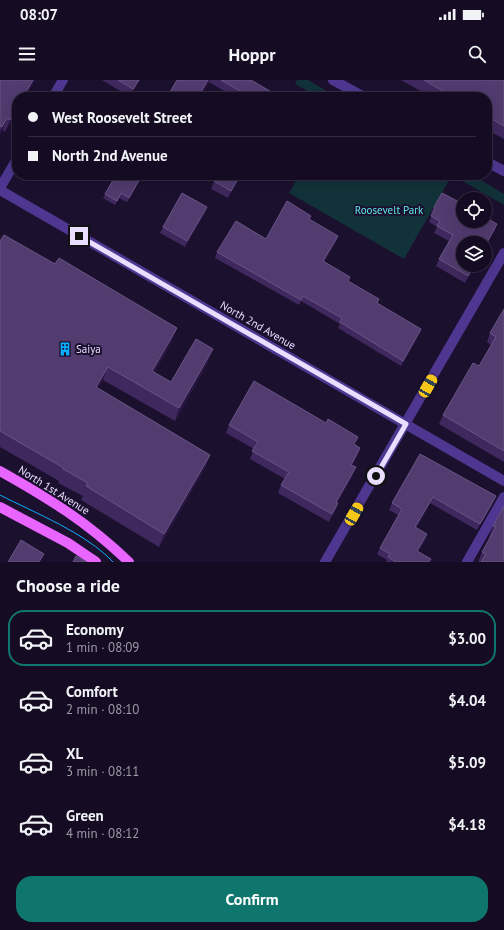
<!DOCTYPE html>
<html lang="en">
<head>
<meta charset="utf-8">
<style>
  :root { --surface:#150c23; --page:#1e152b; --text:#f1f3f6; --muted:#9d9ba6; --line:#342c41; --accent:#0f766e }
  body { margin:0; font-family:"PT Sans",sans-serif; background:var(--page); color:var(--text); height:100vh; display:flex; flex-direction:column; font-size:15px; white-space:nowrap }
  * { box-sizing:border-box; margin:0 }
  p { font-size:13px; color:var(--muted) }
  .icon { flex:none; width:22px; height:22px; fill:none; stroke:currentColor; stroke-width:2; stroke-linecap:round; stroke-linejoin:round }
  .map { position:relative; height:482px; overflow:hidden }
  .side { display:flex; flex-direction:column; background:var(--surface); flex:1 }
  .side>* { flex:none }
  .banner { position:absolute; left:12px; top:12px; width:480px; height:88px; border-radius:16px; box-shadow:0 4px 16px #0002,0 0 0 1px var(--line); display:grid; align-content:center; height:88px; padding:0 16px; background:var(--surface) }
  .fabs { position:absolute; left:456px; top:112px; display:grid; gap:8px }
  .fabs a { display:grid; place-items:center; width:36px; height:36px; border-radius:50%; background:var(--surface); box-shadow:0 4px 16px #0002,0 0 0 1px var(--line); font-size:20px }
  .end { position:absolute; width:18px; height:18px; margin:-9px; border:5px solid #e9deff; background:#111; box-shadow:0 0 0 2px #111 }
  .from { border-radius:50% }
  .car { position:absolute; width:12px; height:24px; margin:-12px -6px; border-radius:5px; box-shadow:0 0 3px 1px #0007; background:linear-gradient(#f5c518 24%,#345 0 40%,#f5c518 0 76%,#345 0 86%,#f5c518 0) }
  .banner b { display:flex; align-items:center; gap:14px; height:38px; font-size:15px }
  .banner b+b { border-top:1px solid var(--line) }
  .banner i { width:10px; height:10px; background:var(--text) }
  ul { padding:0; list-style:none }
  li { display:flex; align-items:center; gap:12px; height:56px; margin:0 8px 6px; padding:0 8px; border:2px solid transparent; border-radius:16px }
  li div { flex:1 }
  li b { display:block; font-size:15px }
  li em { font-style:normal; font-weight:700 }
  li.selected { border-color:var(--accent) }
  li>.icon { width:36px; height:36px; stroke-width:1.5 }
  h2 { padding:0 16px; font-size:18px; line-height:48px }
  .primary-button { display:flex; gap:8px; margin-top:auto; padding:8px 16px }
  .primary-button a { flex:1; height:46px; border-radius:16px; background:var(--accent); color:#fff; font-size:16px; font-weight:700; line-height:46px; text-align:center }
  .status { display:flex; justify-content:space-between; align-items:center; height:28px; padding:0 20px; background:var(--surface); direction:ltr }
  .status svg { height:11px; fill:currentColor }
  header { display:flex; justify-content:space-between; align-items:center; height:52px; padding:0 16px; background:var(--surface); font-size:18px; font-weight:700 }
  .map>svg:first-child { display:block }
  .green { fill:#123239 }
  .lines { fill:none; stroke-linecap:round; stroke-linejoin:round }
  .minor { stroke:#4f3791; stroke-width:10 }
  .major { stroke:#e865ff; stroke-width:10 }
  .tram { stroke:#0aafff; stroke-width:1 }
  .wall { fill:#3f285d }
  .shaded-wall { fill:#291643 }
  .building { fill:#513b6f; stroke:#695585 }
  .route { stroke:#e9deff; stroke-width:5 }
  .labels { text-anchor:middle; dominant-baseline:central; stroke-width:4; stroke-linejoin:round; paint-order:stroke }
  .park-label { font-size:11px; fill:#5eeae7; stroke:#1c102f }
  .street-label { font-size:11px; fill:#e9deff; stroke:#1c102f }
  .poi-label { font-size:11px; fill:#e9deff; stroke:#1c102f; text-anchor:start }
</style>
</head>
<body>
<div class="status"><b>08:07</b><svg viewBox="0 0 49 12"><path d="M0 12V9h3v3zM5 12V6h3v6zM10 12V3h3v9zM15 12V0h3v12zM26 1h20v11H26zM47 4h2v5h-2z"/></svg></div>
<header><svg class="icon" aria-label="menu" viewBox="0 0 24 24"><path d="M4 6h16M4 12h16M4 18h16"/></svg>Hoppr<svg class="icon" aria-label="search" viewBox="0 0 24 24"><circle cx="10" cy="10" r="6"/><path d="M15 15l6 6"/></svg></header>
<div class="map">
<svg width="504" height="482" viewBox="0 0 504 482">
  <rect width="100%" height="100%" fill="#1c102f"/>
  <path class="green" d="M297 0H308L337 17H318L295 4Z
    M299 95H452L404 179 289 113Z
    M452 95H472L504 114V125Z"/>
  <g class="lines">
    <path class="minor" d="M333 0 364 17
      M53 17 63 0
      M487 82 504 91
      M0 108 17 79
      M0 110 504 401
      M325 482 504 173
      M467 482 504 417"/>
    <path class="major" d="M0 391C50 419 87 442 129 482
      M0 427 68 463 96 482"/>
    <path class="tram" d="M0 415C35 433 86 453 113 482"/>
  </g>
  <path class="wall" d="M0 0H35L25 17H17V31L5 52 3 50 0 54Z
    M102 0H140L130 17Z
    M177 0H251L280 17H234L209 2 200 17H167Z
    M401 0H504V59L487 50V17H431Z
    M217 95H241L228 118 211 109 214 101Z
    M248 95H261L258 101Z
    M141 97 127 122 119 118 115 125 103 118 105 114Z
    M207 127 204 134 185 167 160 153 163 147Z
    M434 127 495 151 463 185H475L465 203 436 186 439 179 449 161 434 153 437 147 429 142 432 135 431 133Z
    M310 140 338 156 336 162 324 182 348 202 377 224 421 249 419 255 401 286 338 248 340 244 301 221 299 225 215 178 217 172 266 159Z
    M0 161 172 261 154 293 171 302 208 282 175 341 103 300 98 308 210 375 205 388 159 467 81 420 83 416 58 403 59 401 0 367Z
    M504 229V382L439 344 443 335 479 286 491 265 487 262 490 253Z
    M229 345 355 365 358 375 352 385 356 387 353 395 337 423H338L335 431 329 442 278 413 281 405 285 399 250 379 254 369 226 353Z
    M420 374 493 423 477 450 430 423 416 448 425 461 418 472 430 482H386L387 480 377 474 380 468 398 435 389 430 392 423Z
    M504 426V482H478L482 472 490 458 489 457 493 446Z"/>
  <path class="shaded-wall" d="M33 0H35L25 17H23Z
    M139 0H140L130 17 133 9Z
    M208 0H209V2L200 17H198Z
    M17 27V31L5 52 10 40Z
    M7 38 3 50 0 54V52L2 47Z
    M240 95H241L228 118 231 111Z
    M207 127 204 134 185 167 187 161Z
    M497 144 495 151 485 168V166Z
    M338 156 336 162 321 187 323 181Z
    M474 185H475L465 203 468 196Z
    M177 248 172 261 147 305 152 291Z
    M421 249 419 255 401 286 403 281Z
    M213 269 208 282 175 341 179 328Z
    M108 287 103 300 91 320 96 307Z
    M360 368 358 375 348 392 351 385Z
    M210 375 205 388 159 467 164 454Z
    M356 387 353 395 333 430 336 422Z
    M496 416 493 423 477 450 480 444Z
    M433 417 430 423 412 454 415 447Z
    M338 423 335 431 329 442 332 434Z
    M427 454 425 461 415 478 417 471Z"/>
  <path class="building" d="M0 0H33L23 17H17V27L10 40 7 38 2 47 0 46Z
    M118 0H139L133 9Z
    M177 0H208L198 17H167Z
    M221 0H251L280 17H237L240 11Z
    M424 0H504V46L487 36V17H453Z
    M116 95H142L129 118 121 113 117 121 105 114Z
    M217 95H240L231 111 214 101Z
    M182 113 207 127 187 161 163 147Z
    M442 113 463 124V141H485V137L497 144 485 166V163H463V185H474L468 196 439 179 453 155 437 146 440 141 431 136 435 129 434 127Z
    M287 121 311 136 309 139 338 156 323 181 350 197 348 201 379 219 377 223 421 249 403 281 340 242 342 238 303 216 301 220 217 172 236 141 266 159Z
    M4 155 55 184 59 178 177 248 152 291 171 302 196 259 213 269 179 328 108 287 96 307 210 375 164 454 86 406 88 403 63 389 64 388 0 351V161Z
    M504 229V371L443 335 473 283 479 286 496 257 490 253Z
    M254 301 326 343 328 339 358 357 354 364 360 368 351 385 356 387 336 422 338 423 332 434 281 405 289 392 252 371 258 362 229 345Z
    M420 374 496 416 480 444 433 417 415 447 427 454 417 471 431 479 429 482H396L388 477 390 474 380 468 402 429 392 423Z
    M504 426V482H481L486 474 482 472 496 447 493 446Z
    M21 460 44 474 39 482H8Z
    M76 476 87 482H73Z"/>
  <g class="lines">
    <path class="route" d="M79 156 406 344 376 396"/>
  </g>
  <defs>
    <g id="building-bare" transform="scale(1.08)"><path d="M-4-6H4V6H1V3H-1V6H-4ZM-2.5-4.3h1.7v1.8h-1.7ZM.8-4.3h1.7v1.8H.8ZM-2.5-1h1.7V.8h-1.7ZM.8-1h1.7V.8H.8Z" fill="#0aafff" stroke="#1c102f" stroke-width="2.5" paint-order="stroke"/></g>
  </defs>
  <g fill-rule="evenodd">
    <use href="#building-bare" x="65" y="269"/>
  </g>
  <g class="labels">
    <g class="park-label">
      <text x="389" y="130">Roosevelt Park</text>
    </g>
    <g class="street-label">
      <text transform="translate(258 245) rotate(30)">North 2nd Avenue</text>
      <text transform="translate(54 410) rotate(32)">North 1st Avenue</text>
    </g>
    <g class="poi-label">
      <text x="76" y="269">Saiya</text>
    </g>
  </g>
</svg>
<div class="fabs">
<a><svg class="icon" aria-label="locate" viewBox="0 0 24 24"><circle cx="12" cy="12" r="6"/><path d="M12 2v4M12 18v4M2 12h4M18 12h4"/></svg></a>
<a><svg class="icon" aria-label="layers" viewBox="0 0 24 24"><path d="M12 4l9 5-9 5-9-5zM3 14l9 5 9-5"/></svg></a>
</div>
<i class="end from" style="left:376px;top:396px"></i>
<i class="end" style="left:79px;top:156px"></i>
<i class="car" style="left:428px;top:306px;rotate:30deg"></i>
<i class="car" style="left:354px;top:434px;rotate:30deg"></i>
<div class="banner">
<b><i class="from"></i>West Roosevelt Street</b>
<b><i></i>North 2nd Avenue</b>
</div>
</div>
<section class="side">
<h2>Choose a ride</h2>
<ul>
<li class="selected"><svg class="icon" aria-label="car" viewBox="0 0 24 24"><path d="M5 17H2v-5l4-1 3-4h7l3 4 3 1v5h-3M9 17h6M6 11h13"/><circle cx="7" cy="17" r="2"/><circle cx="17" cy="17" r="2"/></svg><div><b>Economy</b><p>1 min · 08:09</p></div><em>$3.00</em></li>
<li><svg class="icon" aria-label="car" viewBox="0 0 24 24"><path d="M5 17H2v-5l4-1 3-4h7l3 4 3 1v5h-3M9 17h6M6 11h13"/><circle cx="7" cy="17" r="2"/><circle cx="17" cy="17" r="2"/></svg><div><b>Comfort</b><p>2 min · 08:10</p></div><em>$4.04</em></li>
<li><svg class="icon" aria-label="car" viewBox="0 0 24 24"><path d="M5 17H2v-5l4-1 3-4h7l3 4 3 1v5h-3M9 17h6M6 11h13"/><circle cx="7" cy="17" r="2"/><circle cx="17" cy="17" r="2"/></svg><div><b>XL</b><p>3 min · 08:11</p></div><em>$5.09</em></li>
<li><svg class="icon" aria-label="car" viewBox="0 0 24 24"><path d="M5 17H2v-5l4-1 3-4h7l3 4 3 1v5h-3M9 17h6M6 11h13"/><circle cx="7" cy="17" r="2"/><circle cx="17" cy="17" r="2"/></svg><div><b>Green</b><p>4 min · 08:12</p></div><em>$4.18</em></li>
</ul>
<div class="primary-button"><a>Confirm</a></div>
</section>
</body>
</html>
